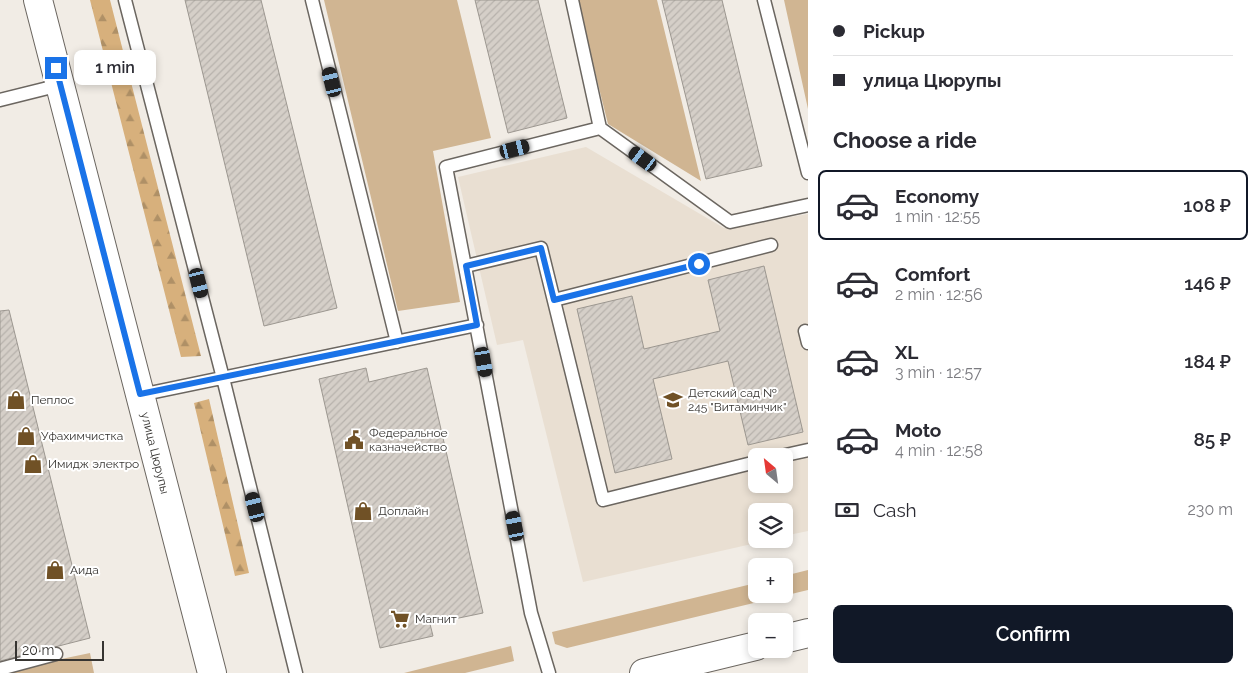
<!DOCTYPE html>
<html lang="en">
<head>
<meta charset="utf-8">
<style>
  :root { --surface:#fff; --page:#f7f7f7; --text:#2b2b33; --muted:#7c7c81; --line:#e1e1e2; --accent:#111827 }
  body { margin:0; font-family:Raleway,sans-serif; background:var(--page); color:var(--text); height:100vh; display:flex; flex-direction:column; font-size:19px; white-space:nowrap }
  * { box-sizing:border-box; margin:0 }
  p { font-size:16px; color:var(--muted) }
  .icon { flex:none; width:28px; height:28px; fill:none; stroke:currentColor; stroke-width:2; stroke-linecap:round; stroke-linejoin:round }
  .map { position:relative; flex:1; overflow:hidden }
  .panel { display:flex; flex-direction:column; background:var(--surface); width:450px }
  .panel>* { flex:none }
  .guide { display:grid; align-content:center; height:110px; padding:0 25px; background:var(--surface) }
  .needle { width:32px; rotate:331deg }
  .buttons { position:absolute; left:748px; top:448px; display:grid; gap:10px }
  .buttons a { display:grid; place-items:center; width:45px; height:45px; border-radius:8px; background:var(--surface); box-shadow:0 2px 8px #0003; font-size:25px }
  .scale { position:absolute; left:15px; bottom:12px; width:89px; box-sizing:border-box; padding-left:5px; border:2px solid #363431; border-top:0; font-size:14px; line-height:18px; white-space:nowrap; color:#363431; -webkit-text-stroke:4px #fff; paint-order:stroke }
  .end { position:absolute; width:22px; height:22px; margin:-11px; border:6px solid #1a73e8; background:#fff; box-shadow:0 0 0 2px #fff }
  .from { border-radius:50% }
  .bubble { position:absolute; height:35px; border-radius:8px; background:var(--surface); box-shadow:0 2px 8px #0003; font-size:16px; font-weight:600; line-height:35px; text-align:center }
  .car { position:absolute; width:15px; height:30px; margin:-15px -8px; border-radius:6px; box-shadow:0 0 4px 1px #0007; background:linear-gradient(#222 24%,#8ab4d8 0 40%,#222 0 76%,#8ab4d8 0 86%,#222 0) }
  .guide b { display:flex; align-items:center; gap:18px; height:48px; font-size:19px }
  .guide b+b { border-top:1px solid var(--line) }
  .guide i { width:12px; height:12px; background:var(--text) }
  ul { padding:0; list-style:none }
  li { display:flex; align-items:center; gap:15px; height:70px; margin:0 10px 8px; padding:0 15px; border:2px solid transparent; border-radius:8px }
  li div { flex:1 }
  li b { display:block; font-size:19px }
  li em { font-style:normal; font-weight:600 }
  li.active { border-color:var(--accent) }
  li>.icon { width:45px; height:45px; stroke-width:1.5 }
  h2 { padding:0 25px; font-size:22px; line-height:60px }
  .pay { display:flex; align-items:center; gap:12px; height:55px; padding:0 25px; font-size:19px }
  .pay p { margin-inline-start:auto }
  .primary-button { display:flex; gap:10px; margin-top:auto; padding:10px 25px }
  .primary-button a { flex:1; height:58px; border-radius:8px; background:var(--accent); color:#fff; font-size:20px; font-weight:600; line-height:58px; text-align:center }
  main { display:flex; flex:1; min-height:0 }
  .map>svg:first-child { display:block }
  .built { fill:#e9dfd2; fill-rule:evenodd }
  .grass { fill:#d0b592 }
  .forest { fill:url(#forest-firs) }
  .building { fill:url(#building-hatch); stroke:#9c9790 }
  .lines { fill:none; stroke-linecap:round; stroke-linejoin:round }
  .service-casing { stroke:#6b6660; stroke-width:15 }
  .tertiary-casing { stroke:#6b6660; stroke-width:30 }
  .secondary-casing { stroke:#6b6660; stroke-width:30 }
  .service { stroke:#fff; stroke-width:12 }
  .tertiary { stroke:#fff; stroke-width:28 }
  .secondary { stroke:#fff; stroke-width:28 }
  .route { stroke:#1a73e8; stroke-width:6 }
  .labels { text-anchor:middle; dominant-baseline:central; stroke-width:4; stroke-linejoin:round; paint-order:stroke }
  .poi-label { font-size:12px; fill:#363431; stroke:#fff; text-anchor:start }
  .street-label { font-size:12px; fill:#363431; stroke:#fff }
</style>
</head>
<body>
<main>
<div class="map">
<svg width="808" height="673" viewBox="0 0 808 673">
  <defs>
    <pattern id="forest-firs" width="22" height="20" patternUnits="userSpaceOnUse" patternTransform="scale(1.25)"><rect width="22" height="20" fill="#d7b07c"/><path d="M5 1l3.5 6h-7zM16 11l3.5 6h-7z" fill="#af9066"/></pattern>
    <pattern id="building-hatch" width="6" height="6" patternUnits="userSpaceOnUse" patternTransform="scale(1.25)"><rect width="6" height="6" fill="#d5cfc8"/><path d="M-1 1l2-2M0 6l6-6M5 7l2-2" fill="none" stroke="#b7b2ac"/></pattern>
  </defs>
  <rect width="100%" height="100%" fill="#f1ece5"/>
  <path class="built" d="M586 147 724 228 808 214V531L784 536V511H756V539H774L583 582 523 340 497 345 458 177ZM756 456H784V484H756Z"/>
  <path class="grass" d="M324 0H457L491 138 433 151 460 302 398 311Z
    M577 0H657L701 181 608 124Z
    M784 0H808V109Z
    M808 570V590L567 648 555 644 552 632 756 583V594H784V576Z
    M511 646 514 661 465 673H404Z
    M90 653 94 673H0L4 671Z"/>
  <path class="forest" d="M90 0H110L201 356 181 357Z
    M209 399 249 573 235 576 194 403Z"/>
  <path class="building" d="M185 0H261L337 308 264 326Z
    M475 0H538L567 118 508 133Z
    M662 0H722L762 166 706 179Z
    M764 266 803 432 748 445 728 361 653 379 672 459 615 473 577 309 632 296 644 349 720 331 708 280Z
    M9 310 90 638 0 661V311Z
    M366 368 369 382 427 368 483 613 430 624 433 636 380 648 319 379Z"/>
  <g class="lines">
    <g class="service-casing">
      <path id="service" d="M125 0 223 378 296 673
        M312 0 397 342
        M572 0 600 128
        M764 0 808 173
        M0 100 60 85
        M466 266 541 248 603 500 756 462
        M554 300 771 245
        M805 331 808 343
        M140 395 477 325
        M781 456 808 450
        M0 669 56 654
        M549 673 531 613 446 167 600 128 730 222 808 205"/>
    </g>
    <g class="tertiary-casing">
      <path id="tertiary" d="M784 639 808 633
        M644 673 756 646"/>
    </g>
    <g class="secondary-casing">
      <path id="secondary" d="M38 0 212 673"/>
    </g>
    <use href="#service" class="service"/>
    <use href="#tertiary" class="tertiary"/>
    <use href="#secondary" class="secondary"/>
  </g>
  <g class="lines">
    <path class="route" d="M56 68 140 394 477 325 466 266 541 248 554 300 699 264"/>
  </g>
  <defs>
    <g id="shop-bare" transform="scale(1.5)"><path d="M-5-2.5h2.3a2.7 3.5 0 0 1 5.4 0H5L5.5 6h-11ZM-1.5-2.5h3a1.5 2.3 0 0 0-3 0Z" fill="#705126" stroke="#fff" stroke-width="2.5" paint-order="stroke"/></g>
    <g id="school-bare" transform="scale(1.5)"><path d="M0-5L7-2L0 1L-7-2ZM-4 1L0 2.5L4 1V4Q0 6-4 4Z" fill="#705126" stroke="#fff" stroke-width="2.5" paint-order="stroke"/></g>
    <g id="civic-bare" transform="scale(1.5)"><path d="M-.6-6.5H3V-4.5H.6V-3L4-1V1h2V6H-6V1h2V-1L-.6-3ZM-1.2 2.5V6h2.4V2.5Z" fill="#705126" stroke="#fff" stroke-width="2.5" paint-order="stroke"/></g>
    <g id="supermarket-bare" transform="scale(1.5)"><path d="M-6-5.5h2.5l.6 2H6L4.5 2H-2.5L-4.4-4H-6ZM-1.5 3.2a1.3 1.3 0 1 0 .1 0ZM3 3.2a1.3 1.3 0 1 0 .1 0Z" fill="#705126" stroke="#fff" stroke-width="2.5" paint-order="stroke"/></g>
  </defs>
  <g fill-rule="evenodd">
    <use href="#shop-bare" x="16" y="400"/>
    <use href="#school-bare" x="673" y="400"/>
    <use href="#shop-bare" x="26" y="436"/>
    <use href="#civic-bare" x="354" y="440"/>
    <use href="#shop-bare" x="33" y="464"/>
    <use href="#shop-bare" x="363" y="511"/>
    <use href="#shop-bare" x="55" y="570"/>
    <use href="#supermarket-bare" x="400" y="619"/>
  </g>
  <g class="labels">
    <g class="poi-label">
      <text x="688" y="393">Детский сад №<tspan x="688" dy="14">245 "Витаминчик"</tspan></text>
      <text x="31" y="400">Пеплос</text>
      <text x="369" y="433">Федеральное<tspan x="369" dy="14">казначейство</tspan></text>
      <text x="41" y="436">Уфахимчистка</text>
      <text x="48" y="464">Имидж электро</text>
      <text x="378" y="511">Доплайн</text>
      <text x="70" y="570">Аида</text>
      <text x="415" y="619">Магнит</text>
    </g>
    <g class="street-label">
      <text transform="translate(155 453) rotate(76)">улица Цюрупы</text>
    </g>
  </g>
</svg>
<div class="buttons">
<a><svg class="needle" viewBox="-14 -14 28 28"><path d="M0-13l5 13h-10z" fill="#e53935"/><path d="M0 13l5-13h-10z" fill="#7c7c81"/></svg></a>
<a><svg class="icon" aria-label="layers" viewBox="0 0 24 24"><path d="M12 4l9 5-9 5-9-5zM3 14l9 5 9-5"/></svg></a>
<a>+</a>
<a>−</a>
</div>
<div class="scale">20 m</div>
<i class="end from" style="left:699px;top:264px"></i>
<i class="end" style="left:56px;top:68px"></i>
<div class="bubble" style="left:74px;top:50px;width:82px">1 min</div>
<i class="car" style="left:332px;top:82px;rotate:346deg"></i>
<i class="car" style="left:515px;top:149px;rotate:76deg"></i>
<i class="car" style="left:643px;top:159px;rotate:306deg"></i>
<i class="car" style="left:199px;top:283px;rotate:166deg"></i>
<i class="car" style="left:484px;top:362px;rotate:170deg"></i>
<i class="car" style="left:255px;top:507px;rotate:346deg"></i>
<i class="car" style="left:515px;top:526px;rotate:349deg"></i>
</div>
<section class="panel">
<div class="guide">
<b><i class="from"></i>Pickup</b>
<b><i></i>улица Цюрупы</b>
</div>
<h2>Choose a ride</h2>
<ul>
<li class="active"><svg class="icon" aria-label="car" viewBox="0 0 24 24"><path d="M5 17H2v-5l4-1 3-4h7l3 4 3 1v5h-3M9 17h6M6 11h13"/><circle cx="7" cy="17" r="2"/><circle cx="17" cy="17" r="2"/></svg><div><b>Economy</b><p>1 min · 12:55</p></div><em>108 ₽</em></li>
<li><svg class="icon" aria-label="car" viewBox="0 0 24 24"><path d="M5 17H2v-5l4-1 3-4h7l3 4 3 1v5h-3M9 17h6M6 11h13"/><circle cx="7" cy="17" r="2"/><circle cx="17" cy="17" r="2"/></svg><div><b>Comfort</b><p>2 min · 12:56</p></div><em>146 ₽</em></li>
<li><svg class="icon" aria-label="car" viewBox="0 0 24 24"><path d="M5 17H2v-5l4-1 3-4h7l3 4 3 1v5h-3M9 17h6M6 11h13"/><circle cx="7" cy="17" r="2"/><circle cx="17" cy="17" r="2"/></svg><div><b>XL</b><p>3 min · 12:57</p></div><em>184 ₽</em></li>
<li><svg class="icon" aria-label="car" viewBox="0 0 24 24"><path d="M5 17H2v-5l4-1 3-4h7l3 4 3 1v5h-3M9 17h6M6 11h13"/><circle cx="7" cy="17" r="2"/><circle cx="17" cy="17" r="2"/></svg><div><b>Moto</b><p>4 min · 12:58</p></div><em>85 ₽</em></li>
</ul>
<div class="pay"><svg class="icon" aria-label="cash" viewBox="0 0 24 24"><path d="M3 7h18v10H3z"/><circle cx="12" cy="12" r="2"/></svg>Cash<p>230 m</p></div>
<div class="primary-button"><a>Confirm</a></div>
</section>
</main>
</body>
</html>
